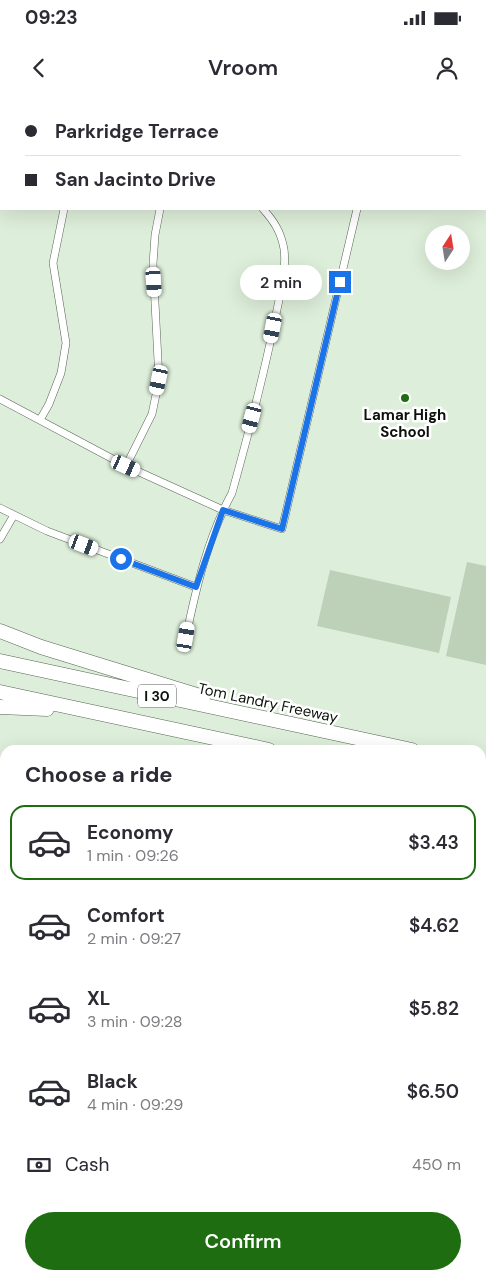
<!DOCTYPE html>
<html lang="en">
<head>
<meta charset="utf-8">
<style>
  :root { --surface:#fff; --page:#f2f2f3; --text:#2b2b33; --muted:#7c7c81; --line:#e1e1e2; --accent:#1e6d11 }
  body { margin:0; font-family:"DM Sans",sans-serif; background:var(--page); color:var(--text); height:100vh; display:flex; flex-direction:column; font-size:19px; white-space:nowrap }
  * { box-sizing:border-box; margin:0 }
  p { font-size:16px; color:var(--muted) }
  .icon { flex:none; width:28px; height:28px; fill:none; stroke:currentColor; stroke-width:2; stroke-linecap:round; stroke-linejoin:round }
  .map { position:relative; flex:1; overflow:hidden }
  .sheet { position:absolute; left:0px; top:645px; width:486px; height:535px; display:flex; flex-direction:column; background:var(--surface); border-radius:15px 15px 0 0; box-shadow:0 5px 20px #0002 }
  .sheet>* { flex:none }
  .top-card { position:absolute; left:0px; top:0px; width:486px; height:110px; box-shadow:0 5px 20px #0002; display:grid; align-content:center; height:110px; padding:0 25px; background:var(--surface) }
  .needle { width:32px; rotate:12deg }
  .controls { position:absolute; left:425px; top:125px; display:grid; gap:10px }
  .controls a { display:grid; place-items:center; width:45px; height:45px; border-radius:50%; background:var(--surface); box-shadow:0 5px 20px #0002; font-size:25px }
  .end { position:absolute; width:22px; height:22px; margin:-11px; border:6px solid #1a73e8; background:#fff; box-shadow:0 0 0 2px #fff }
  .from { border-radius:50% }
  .bubble { position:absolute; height:35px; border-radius:18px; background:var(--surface); box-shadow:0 5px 20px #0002; font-size:16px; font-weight:600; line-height:35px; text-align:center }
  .car { position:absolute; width:15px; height:30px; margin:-15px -8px; border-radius:6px; box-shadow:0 0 4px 1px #0007; background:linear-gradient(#fff 24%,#345 0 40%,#fff 0 76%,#345 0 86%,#fff 0) }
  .top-card b { display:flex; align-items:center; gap:18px; height:48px; font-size:19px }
  .top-card b+b { border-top:1px solid var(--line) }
  .top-card i { width:12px; height:12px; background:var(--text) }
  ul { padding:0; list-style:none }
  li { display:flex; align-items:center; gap:15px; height:75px; margin:0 10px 8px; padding:0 15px; border:2px solid transparent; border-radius:15px }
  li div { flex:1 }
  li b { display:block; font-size:19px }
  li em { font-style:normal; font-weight:600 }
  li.active { border-color:var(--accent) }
  li>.icon { width:45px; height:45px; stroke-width:1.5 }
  h2 { padding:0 25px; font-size:22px; line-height:60px }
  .pay { display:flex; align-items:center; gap:12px; height:55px; padding:0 25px; font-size:19px }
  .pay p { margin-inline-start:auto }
  .button { display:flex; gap:10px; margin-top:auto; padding:10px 25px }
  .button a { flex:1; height:58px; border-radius:30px; background:var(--accent); color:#fff; font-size:20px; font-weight:600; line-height:58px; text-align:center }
  .status { display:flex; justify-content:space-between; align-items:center; height:35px; padding:0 25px; background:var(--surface); direction:ltr }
  .status svg { height:14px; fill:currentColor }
  header { display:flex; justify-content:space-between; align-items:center; height:65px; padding:0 25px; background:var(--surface); font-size:22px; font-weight:600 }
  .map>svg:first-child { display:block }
  .green { fill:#bcd1b8 }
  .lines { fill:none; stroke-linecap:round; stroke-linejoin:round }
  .street-casing { stroke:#566554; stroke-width:8 }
  .secondary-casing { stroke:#566554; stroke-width:11 }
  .highway-casing { stroke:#566554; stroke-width:15 }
  .street { stroke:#fff; stroke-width:7 }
  .secondary { stroke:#fff; stroke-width:10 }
  .highway { stroke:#fff; stroke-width:14 }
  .route { stroke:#1a73e8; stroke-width:6 }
  .poi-dot { fill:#1e6d11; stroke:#fff; stroke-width:2 }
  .labels { text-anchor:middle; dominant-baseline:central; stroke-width:5; stroke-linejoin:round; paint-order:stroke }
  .shield { fill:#fff; stroke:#555954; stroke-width:1 }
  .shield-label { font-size:14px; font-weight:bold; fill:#0c120b }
  .poi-label { font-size:15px; font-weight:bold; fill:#0c120b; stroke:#fff }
  .street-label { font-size:15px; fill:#0c120b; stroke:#fff }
</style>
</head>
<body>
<div class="status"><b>09:23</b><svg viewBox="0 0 49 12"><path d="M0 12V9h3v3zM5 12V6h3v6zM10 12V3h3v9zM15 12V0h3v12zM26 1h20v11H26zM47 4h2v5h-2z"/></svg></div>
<header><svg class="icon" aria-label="back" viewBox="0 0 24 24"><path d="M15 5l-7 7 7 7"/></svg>Vroom<svg class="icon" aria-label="person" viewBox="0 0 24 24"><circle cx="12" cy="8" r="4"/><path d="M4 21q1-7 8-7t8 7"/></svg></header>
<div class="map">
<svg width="486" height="1180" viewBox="0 0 486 1180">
  <rect width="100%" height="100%" fill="#ddeeda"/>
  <path class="green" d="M467 462 486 466V565L446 556Z
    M330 470 451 497 439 553 317 526Z"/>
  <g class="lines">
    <g class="street-casing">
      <path id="street" d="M428 0 433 1
        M87 1 88 0
        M266 1V0
        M389 1 392 0
        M459 1 461 0
        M0 57 1 55
        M0 299 126 366 223 410 282 429 357 109
        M40 320 49 304 61 273 66 243 53 163 64 109
        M126 366 152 314 159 280 153 164 155 135 160 109
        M0 408 47 431 196 487
        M0 439 14 415
        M186 537C196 488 208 437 232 393 248 336 263 278 275 220 279 197 287 172 284 149 281 132 274 121 263 109
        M481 800 486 801
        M481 908 486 909
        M0 948 5 949
        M481 1009 486 1010
        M0 1051H2
        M0 1146 5 1147
        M481 1153 486 1154
        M132 1175 154 1180"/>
    </g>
    <g class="secondary-casing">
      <path id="secondary" d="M111 0 117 1
        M191 0 196 1
        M485 67 486 68
        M485 85H486"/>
    </g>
    <g class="highway-casing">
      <path id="highway" d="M0 531 41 547 203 597
        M0 561 412 650
        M0 592 269 650
        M0 607 47 609
        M481 665 486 666
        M481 696 486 697"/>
    </g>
    <use href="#street" class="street"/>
    <use href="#secondary" class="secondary"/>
    <use href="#highway" class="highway"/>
  </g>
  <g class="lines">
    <path class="route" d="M121 459 196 487 223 410 282 429 340 182"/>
  </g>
  <circle class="poi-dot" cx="405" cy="298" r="5"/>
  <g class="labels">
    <rect class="shield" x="138" y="584.5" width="38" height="23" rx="4"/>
    <g class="shield-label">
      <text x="157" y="596">I 30</text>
    </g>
    <g class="poi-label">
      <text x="405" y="315">Lamar High<tspan x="405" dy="17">School</tspan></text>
    </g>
    <g class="street-label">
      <text transform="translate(268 603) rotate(12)">Tom Landry Freeway</text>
    </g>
  </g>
</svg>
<div class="controls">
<a><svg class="needle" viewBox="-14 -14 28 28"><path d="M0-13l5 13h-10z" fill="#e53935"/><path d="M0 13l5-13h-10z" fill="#7c7c81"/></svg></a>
</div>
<i class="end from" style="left:121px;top:459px"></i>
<i class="end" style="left:340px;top:182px"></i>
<div class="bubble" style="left:240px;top:165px;width:82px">2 min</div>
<i class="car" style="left:154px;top:182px;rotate:176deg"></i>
<i class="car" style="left:273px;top:228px;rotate:191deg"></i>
<i class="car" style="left:159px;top:280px;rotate:192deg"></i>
<i class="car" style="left:252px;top:318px;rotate:195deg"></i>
<i class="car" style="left:126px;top:366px;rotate:114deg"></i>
<i class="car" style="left:84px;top:445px;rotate:111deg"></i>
<i class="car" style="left:186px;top:537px;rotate:10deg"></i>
<div class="top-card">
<b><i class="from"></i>Parkridge Terrace</b>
<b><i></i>San Jacinto Drive</b>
</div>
<section class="sheet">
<h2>Choose a ride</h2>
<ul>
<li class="active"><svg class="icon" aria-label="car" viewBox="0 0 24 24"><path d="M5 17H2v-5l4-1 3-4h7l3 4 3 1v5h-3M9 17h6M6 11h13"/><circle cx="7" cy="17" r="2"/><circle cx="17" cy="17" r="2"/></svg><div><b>Economy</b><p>1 min · 09:26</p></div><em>$3.43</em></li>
<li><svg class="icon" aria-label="car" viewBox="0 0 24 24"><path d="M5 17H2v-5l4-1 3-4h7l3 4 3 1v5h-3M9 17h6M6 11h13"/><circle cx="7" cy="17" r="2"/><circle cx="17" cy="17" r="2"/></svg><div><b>Comfort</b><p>2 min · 09:27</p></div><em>$4.62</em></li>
<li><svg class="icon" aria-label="car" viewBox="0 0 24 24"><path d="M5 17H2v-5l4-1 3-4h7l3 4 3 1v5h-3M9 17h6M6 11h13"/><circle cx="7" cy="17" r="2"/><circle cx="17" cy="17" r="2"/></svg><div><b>XL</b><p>3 min · 09:28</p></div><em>$5.82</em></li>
<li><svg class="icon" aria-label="car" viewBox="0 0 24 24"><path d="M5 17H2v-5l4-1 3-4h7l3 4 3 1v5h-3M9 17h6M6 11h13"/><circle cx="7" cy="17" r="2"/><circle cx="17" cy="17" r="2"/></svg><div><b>Black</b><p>4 min · 09:29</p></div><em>$6.50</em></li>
</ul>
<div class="pay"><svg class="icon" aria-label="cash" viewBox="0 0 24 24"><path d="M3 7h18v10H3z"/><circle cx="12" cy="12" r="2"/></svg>Cash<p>450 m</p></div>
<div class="button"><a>Confirm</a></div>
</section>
</div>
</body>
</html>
